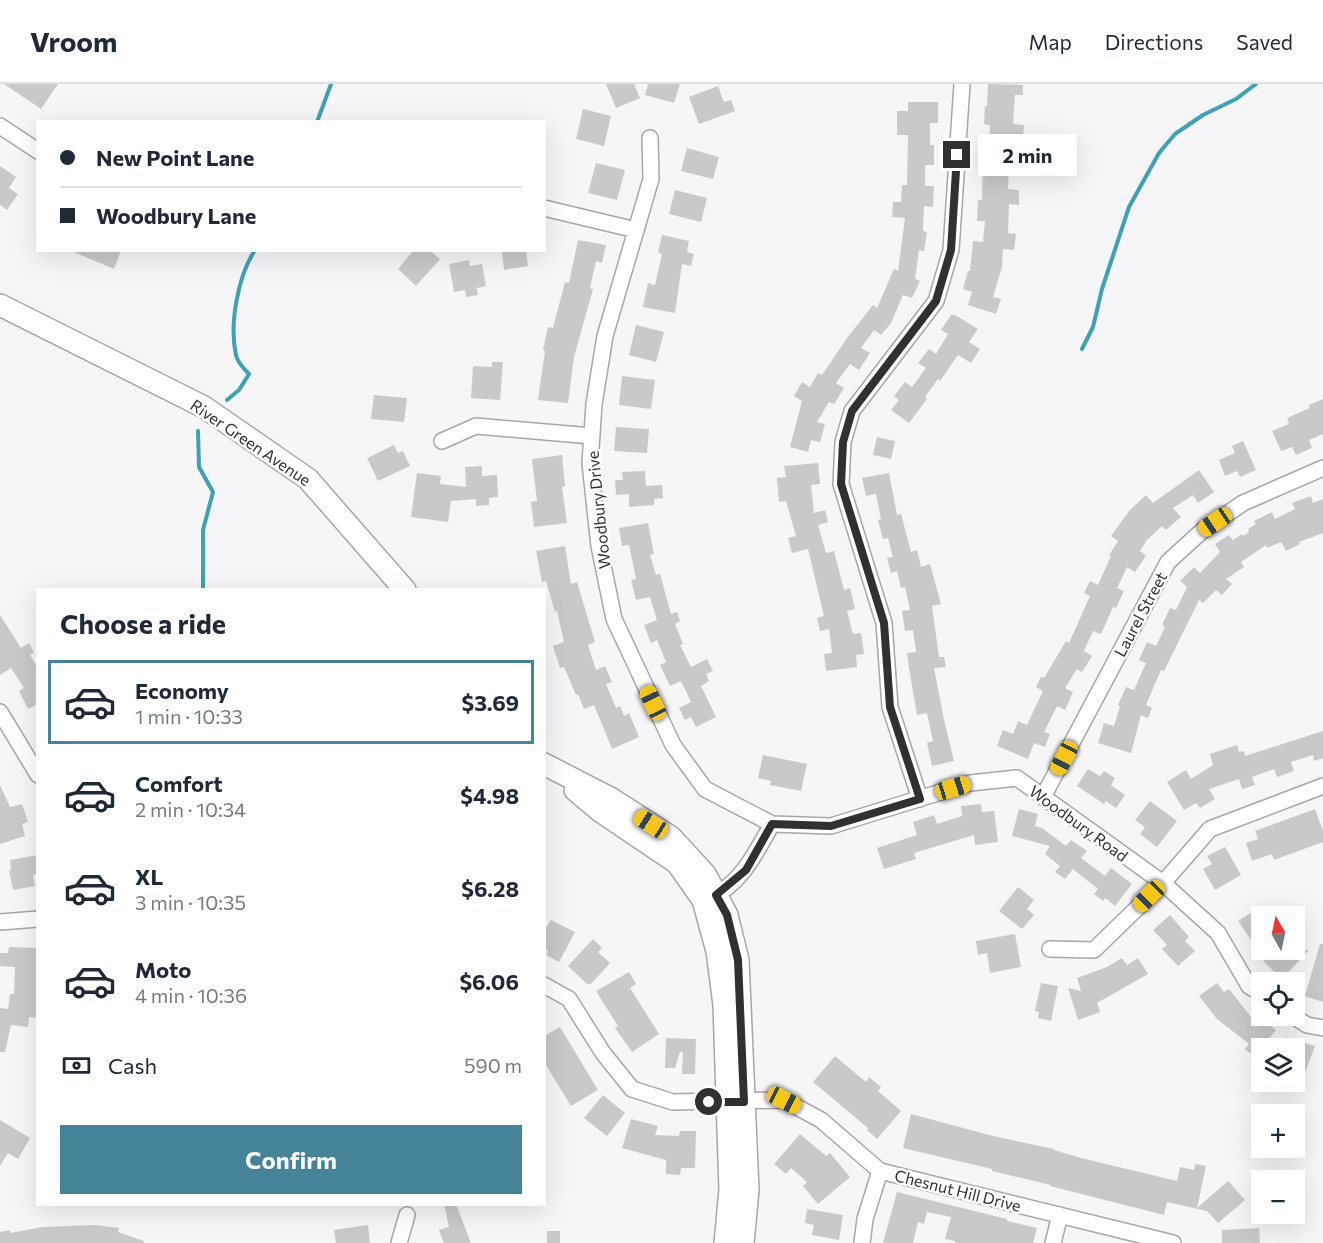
<!DOCTYPE html>
<html lang="en">
<head>
<meta charset="utf-8">
<style>
  :root { --surface:#fff; --page:#f6f6f7; --text:#1f2937; --muted:#747a83; --line:#e0e1e3; --accent:#448398 }
  body { margin:0; font-family:Commissioner,sans-serif; background:var(--page); color:var(--text); height:100vh; display:flex; flex-direction:column; font-size:22px; white-space:nowrap }
  * { box-sizing:border-box; margin:0 }
  p { font-size:20px; color:var(--muted) }
  .icon { flex:none; width:33px; height:33px; fill:none; stroke:currentColor; stroke-width:2; stroke-linecap:round; stroke-linejoin:round }
  .map { position:relative; flex:1; overflow:hidden }
  .drawer { position:absolute; left:36px; top:504px; width:510px; height:618px; display:flex; flex-direction:column; background:var(--surface); border-radius:0px; box-shadow:0 6px 24px #0002 }
  .drawer>* { flex:none }
  .guide { position:absolute; left:36px; top:36px; width:510px; height:132px; border-radius:0px; box-shadow:0 6px 24px #0002; display:grid; align-content:center; height:132px; padding:0 24px; background:var(--surface) }
  .needle { width:39px; rotate:351deg }
  .controls { position:absolute; left:1251px; top:822px; display:grid; gap:12px }
  .controls a { display:grid; place-items:center; width:54px; height:54px; border-radius:0px; background:var(--surface); box-shadow:0 6px 24px #0002; font-size:30px }
  .end { position:absolute; width:27px; height:27px; margin:-14px; border:8px solid #303031; background:#fff; box-shadow:0 0 0 3px #fff }
  .from { border-radius:50% }
  .bubble { position:absolute; height:42px; border-radius:0px; background:var(--surface); box-shadow:0 6px 24px #0002; font-size:20px; font-weight:700; line-height:42px; text-align:center }
  .car { position:absolute; width:18px; height:36px; margin:-18px -9px; border-radius:8px; box-shadow:0 0 4px 2px #0007; background:linear-gradient(#f5c518 24%,#345 0 40%,#f5c518 0 76%,#345 0 86%,#f5c518 0) }
  .guide b { display:flex; align-items:center; gap:21px; height:57px; font-size:22px }
  .guide b+b { border-top:2px solid var(--line) }
  .guide i { width:15px; height:15px; background:var(--text) }
  ul { padding:0; list-style:none }
  li { display:flex; align-items:center; gap:18px; height:84px; margin:0 12px 9px; padding:0 12px; border:3px solid transparent; border-radius:0px }
  li div { flex:1 }
  li b { display:block; font-size:22px }
  li em { font-style:normal; font-weight:700 }
  li.selected { border-color:var(--accent) }
  li>.icon { width:54px; height:54px; stroke-width:1.5 }
  h2 { padding:0 24px; font-size:27px; line-height:72px }
  .pay { display:flex; align-items:center; gap:15px; height:66px; padding:0 24px; font-size:22px }
  .pay p { margin-inline-start:auto }
  .button { display:flex; gap:12px; margin-top:auto; padding:12px 24px }
  .button a { flex:1; height:69px; border-radius:0px; background:var(--accent); color:#fff; font-size:24px; font-weight:700; line-height:69px; text-align:center }
  header { display:flex; align-items:center; gap:36px; box-sizing:border-box; height:84px; padding:0 30px; background:var(--surface); border-bottom:2px solid var(--line) }
  header strong { font-size:28px }
  nav { display:flex; gap:33px; margin-inline-start:auto; font-size:21px }
  .map>svg:first-child { display:block }
  .lines { fill:none; stroke-linecap:round; stroke-linejoin:round }
  .stream { stroke:#3ea1b5; stroke-width:4 }
  .building { fill:#c9c9cb }
  .street-casing { stroke:#a6a7a9; stroke-width:18 }
  .secondary-casing { stroke:#a6a7a9; stroke-width:24 }
  .street { stroke:#fff; stroke-width:15 }
  .secondary { stroke:#fff; stroke-width:21 }
  .route { stroke:#303031; stroke-width:8 }
  .labels { text-anchor:middle; dominant-baseline:central; stroke-width:5; stroke-linejoin:round; paint-order:stroke }
  .street-label { font-size:16px; fill:#303031; stroke:#fff }
</style>
</head>
<body>
<header>
<strong>Vroom</strong>
<nav><a>Map</a><a>Directions</a><a>Saved</a></nav>
</header>
<div class="map">
<svg width="1323" height="1159" viewBox="0 0 1323 1159">
  <rect width="100%" height="100%" fill="#f6f6f8"/>
  <g class="lines">
    <path class="stream" d="M317 38 331 0
      M1082 265 1093 243 1102 205 1129 123 1159 69 1175 50 1203 31 1236 15 1256 0
      M227 316 239 306 249 290C244 285 237 278 236 271 229 240 238 192 255 166
      M198 347 199 383 213 408 203 446V506"/>
  </g>
  <path class="building" d="M4 0H58L41 25Z
    M606 0H634L640 14 616 24Z
    M648 0H680L674 19 645 11Z
    M988 0 1023 1V11H1015L1013 40 1024 41 1023 56 1010 55 1008 105 1019 106V121L1009 120 1008 149 1016 150 1014 166 1003 165 1002 183 993 213 1001 215 996 230 968 221 972 208 963 205 968 187H970L973 157 983 158 985 137H977L978 116H982L983 63H989L990 41 984 40 985 22H987Z
    M718 2 724 18 731 16 735 27 699 40 689 13Z
    M908 18H938V39H930V61H934V81H925V102H934L933 123 924 122 923 147 927 148 924 167 919 166 915 195 920 197 912 214 903 211 891 239 881 251 874 246 861 264 870 269 859 286 850 280 836 299 844 304 834 320 829 318 817 338 825 340 820 358 811 356 808 368 790 363 802 317 794 312 802 298 810 303 818 289 822 291 847 254 873 221 877 224 894 185 898 187 905 134 892 133 893 118H901L902 101H907L908 51H897V27H908Z
    M583 25 611 32 604 62 576 55Z
    M687 64 719 73 713 95 681 87Z
    M596 79 625 86 617 116 588 109Z
    M0 82 16 93 9 104 18 110 7 126 0 121Z
    M675 106 707 114 701 138 669 130Z
    M662 151 689 157 687 168 694 170 691 182 682 180 675 229 643 223 648 199 655 201 662 170 658 169Z
    M578 156 606 161 602 179 596 177 590 204 593 205 574 273 568 319 538 316 545 267 543 266 548 243 553 244 565 198 569 199Z
    M69 166H121L114 185Z
    M414 166H429L440 175 416 202 398 185Z
    M502 166H526L528 182 504 186Z
    M469 176 470 182 482 180 486 202 477 204 478 211 466 213 465 206 454 208 449 180Z
    M951 231H955L978 245 969 258 980 265 971 279 958 271 940 297 938 295 925 313 927 315 909 339 891 326 899 316 894 312 905 298 912 303 926 284 918 279 929 265 936 270 948 250 941 246Z
    M636 241 664 248 656 278 629 271Z
    M492 278H503L500 316 471 314 473 282 492 283Z
    M622 292 655 296 651 325 619 321Z
    M374 311 407 314 404 338 371 335Z
    M1323 315V350L1309 356 1312 364 1296 371 1292 363 1281 367 1272 347 1289 340 1287 334 1310 324 1309 321Z
    M616 343 649 345 647 369 614 367Z
    M877 353 895 357 891 375 873 371Z
    M1243 357 1256 386 1240 393 1237 387 1225 392 1219 376 1235 369 1232 362Z
    M394 361 398 369 403 367 410 382 378 397 367 374Z
    M562 371 565 402 562 403 567 439 534 443 531 418 537 417 532 375Z
    M818 379 820 400 811 401 814 429 825 426 828 438 818 441 826 469 834 467 844 506 850 504 855 525 847 527 853 550 861 549 864 570 856 571 857 583 826 587 824 570 832 569 829 545 820 547 817 534 824 532 808 465 792 469 788 454 796 452 786 417 779 418 777 394 786 393 784 382Z
    M482 382V392L497 391 498 413 489 414V421L476 422V415L451 417 448 438 411 433 417 389 441 392 440 400 466 403 465 383Z
    M1199 386 1214 408 1198 419 1193 411 1173 424 1181 433 1166 446 1162 442 1147 456 1140 467 1146 472 1135 488 1127 483 1117 504 1124 507 1116 524 1113 523 1101 550 1093 547 1084 567 1092 572 1082 588 1077 585 1065 604 1073 608 1065 626 1057 622 1044 648 1050 650 1045 663 1034 659 1028 675 997 662 1003 646 1013 650 1018 637 1027 641 1043 607 1036 603 1041 593 1044 594 1066 557 1069 559 1090 512 1084 509 1090 497 1098 501 1111 472 1109 471 1118 457 1111 452 1129 427 1146 411 1153 419Z
    M645 387 646 402 662 401 663 414 654 415V421L629 423V410L616 411 615 396H623L622 388Z
    M889 389 897 431 901 430 911 468 917 466 921 483 930 480 941 520 932 522 939 573H944L946 583 934 584 944 636 954 677 932 682 927 659 933 657 927 629 917 631 909 584 907 569 916 568 913 546 905 547 902 527 910 526 905 503 901 504 897 487 891 489 887 474 893 473 888 454 883 455 878 436 881 435 876 410 866 412 862 394Z
    M1311 412 1313 419 1323 415V449L1299 458 1300 460 1286 467 1281 458 1267 464 1266 461 1241 478 1244 483 1226 495 1232 500 1222 511 1216 506 1203 519 1199 516 1164 587 1161 586 1146 621 1152 624 1148 634 1141 631 1131 669 1098 659 1104 639 1114 642 1120 622 1118 621 1126 603 1134 606 1146 579 1139 576 1147 558 1156 562 1165 543 1162 541 1170 524 1176 526 1187 503 1180 497 1194 483 1200 489 1220 468 1215 460 1229 451 1233 456 1242 450 1243 452 1249 448 1248 445 1256 440 1254 437 1272 428 1275 435 1295 425 1292 419Z
    M648 439 654 470 650 471 656 491 660 490 671 530 677 528 680 537 675 540 683 560 680 561 691 583 707 575 713 587 706 590 709 597 701 602 716 633 696 643 691 633 685 636 679 624 691 618 681 597 670 602 660 581 666 578 657 556 651 559 644 541 657 536 650 513 636 516 631 496 636 495 629 461 622 462 619 444Z
    M565 462 571 500 577 498 595 558 588 561 596 586 605 582 612 598 606 600 616 624 620 622 624 632 629 629 639 653 612 665 594 621 584 625 578 610 576 611 564 583 560 584 553 562 564 558 557 527 555 528 546 497 542 498 536 467Z
    M0 531 21 564 29 559 34 568 30 571 38 584V620L28 625 19 607 24 604 11 584 0 591Z
    M1323 647V674L1314 677 1313 671 1291 678 1294 687 1277 693 1274 685 1252 693 1255 701 1242 705 1239 695 1209 705 1215 715 1200 724 1196 719 1184 726 1167 698 1186 686 1191 695 1213 681 1210 670 1237 661 1239 668 1244 667 1245 672Z
    M763 671 807 680 801 707 770 701 771 697 758 694Z
    M1088 685 1100 692 1104 687 1115 694 1111 701 1125 711 1116 724 1106 717 1104 720 1077 702Z
    M0 701 10 723 22 720 28 738 22 740 25 752 0 760Z
    M1150 717 1177 737 1157 763 1140 750 1145 743 1135 736Z
    M981 720 982 728 994 727 998 758 975 761 974 751 914 769 916 775 884 785 877 764 917 751 913 738 934 731 937 740 962 732 961 722Z
    M1019 725 1038 730 1035 742 1042 744 1066 762 1071 756 1087 767 1081 774 1105 792 1111 784 1132 800 1115 822 1105 814 1103 817 1094 810 1098 805 1073 785 1065 795 1055 788 1060 782 1045 770 1050 762 1012 752Z
    M1315 725 1323 747V758L1274 776 1272 770 1252 777 1246 759 1258 755 1255 747Z
    M1225 763 1241 791 1215 806 1203 785 1212 780 1207 772Z
    M38 771V790L33 791 35 802 13 806 9 786H11L10 776Z
    M1018 803 1034 816 1027 825 1034 831 1022 845 999 827Z
    M1257 825 1262 830V853L1253 859 1238 837Z
    M1170 831 1189 853 1185 857 1195 867 1178 882 1162 865 1167 861 1153 846Z
    M551 836 575 848 559 878 546 871 548 867 544 865V847Z
    M1015 850 1021 883 990 889 987 869 978 871 976 857Z
    M593 855 602 864 598 868 610 879 591 900H587L568 882Z
    M1320 860H1323V918L1305 912Z
    M9 863 36 864 38 934 29 933 28 943 11 941 5 968H0V924L8 925 10 910H14L15 883 0 882V869H8Z
    M1274 866H1309L1282 895 1263 877Z
    M1122 874 1127 881 1138 874 1148 890 1097 919 1100 928 1078 936 1068 904 1081 907 1077 894 1107 883Z
    M629 888 636 900 630 904 659 950 632 968 615 944 618 942 596 907Z
    M1041 899 1058 902 1051 937 1038 934 1039 928 1035 927Z
    M1217 899 1224 908 1229 905 1255 938 1259 933 1276 946 1255 973 1245 965 1249 960 1217 935 1199 912Z
    M560 943 598 1006 571 1022 544 978V952Z
    M1286 953 1315 962 1306 986 1294 983V964H1283Z
    M666 954 696 955 695 990H682L683 968H680L675 984H665Z
    M835 972 866 998 869 993 881 1003 878 1007 901 1027 877 1055 867 1046 868 1044 813 998Z
    M603 1011 625 1029 607 1052 584 1034Z
    M911 1030 993 1052 1054 1065V1066L1081 1074 1177 1097 1180 1083 1194 1086 1195 1080 1206 1082 1197 1124 1228 1097 1245 1116 1218 1139 1207 1127 1167 1118 1164 1131 1050 1102 1051 1101 992 1087V1085L903 1064Z
    M631 1035 658 1042 655 1051 679 1052 680 1047H696L695 1084H681L680 1091 666 1090V1076L622 1064Z
    M0 1036 30 1054 18 1075 8 1069 0 1082Z
    M800 1050 826 1072 830 1069 850 1093 818 1120 803 1102 807 1098 791 1084 786 1090 774 1080Z
    M897 1108 1007 1135V1137L1037 1144 1033 1159H955V1157L945 1155 951 1133 927 1128 924 1140 918 1138 913 1159H883Z
    M444 1120H456L471 1159H444L439 1146 449 1143Z
    M807 1125 843 1131 839 1156 812 1151 814 1141 805 1139Z
    M95 1141 119 1144 118 1148 144 1157V1159H0V1148L10 1146V1149L43 1143Z
    M368 1141 370 1159H336L334 1146Z
    M1259 1144 1260 1159H1222V1146Z
    M547 1147H560V1159H547Z"/>
  <g class="lines">
    <g class="street-casing">
      <path id="street" d="M0 42 38 67
        M650 54 651 95 605 252 594 320 590 379 599 462 614 535 673 661 705 705 772 740
        M544 124 636 146
        M442 357 476 342 592 352
        M0 628 38 691
        M1043 713 1168 478 1202 447 1243 419 1323 384
        M920 715 890 623 884 539 841 400 843 358 852 327 936 217 951 166 962 0
        M709 814C741 801 756 768 772 740L831 742 970 699 1017 694 1163 799 1218 849 1249 902 1262 910
        M0 838 38 835
        M1050 865 1094 866 1163 799 1210 745 1323 702
        M544 901 569 915 603 969 632 1005 673 1018 784 1016 821 1036 880 1087 1173 1159
        M1293 932 1307 941 1323 944
        M399 1159 407 1131
        M862 1159 865 1135 880 1087
        M1053 1159 1060 1131"/>
    </g>
    <g class="secondary-casing">
      <path id="secondary" d="M0 221 204 323 308 395 405 506
        M544 680 612 715 671 753 705 790 727 831 738 876 748 1106 743 1159
        M575 706 600 727 677 779 703 816 717 867 724 921 730 1106 725 1159"/>
    </g>
    <use href="#street" class="street"/>
    <use href="#secondary" class="secondary"/>
  </g>
  <g class="lines">
    <path class="route" d="M709 1018H744L738 876 727 831 716 811 746 786 772 740 831 742 920 715 890 623 884 539 841 400 843 358 852 327 936 217 951 166 957 71"/>
  </g>
  <g class="labels">
    <g class="street-label">
      <text transform="translate(251 358) rotate(34)">River Green Avenue</text>
      <text transform="translate(598 426) rotate(-96)">Woodbury Drive</text>
      <text transform="translate(1140 530) rotate(-62)">Laurel Street</text>
      <text transform="translate(1079 739) rotate(36)">Woodbury Road</text>
      <text transform="translate(958 1106) rotate(14)">Chesnut Hill Drive</text>
    </g>
  </g>
</svg>
<div class="controls">
<a><svg class="needle" viewBox="-14 -14 28 28"><path d="M0-13l5 13h-10z" fill="#e53935"/><path d="M0 13l5-13h-10z" fill="#747a83"/></svg></a>
<a><svg class="icon" aria-label="locate" viewBox="0 0 24 24"><circle cx="12" cy="12" r="6"/><path d="M12 2v4M12 18v4M2 12h4M18 12h4"/></svg></a>
<a><svg class="icon" aria-label="layers" viewBox="0 0 24 24"><path d="M12 4l9 5-9 5-9-5zM3 14l9 5 9-5"/></svg></a>
<a>+</a>
<a>−</a>
</div>
<i class="end from" style="left:709px;top:1018px"></i>
<i class="end" style="left:957px;top:71px"></i>
<div class="bubble" style="left:978px;top:50px;width:99px">2 min</div>
<i class="car" style="left:1215px;top:438px;rotate:236deg"></i>
<i class="car" style="left:653px;top:619px;rotate:335deg"></i>
<i class="car" style="left:1064px;top:674px;rotate:208deg"></i>
<i class="car" style="left:953px;top:704px;rotate:73deg"></i>
<i class="car" style="left:651px;top:740px;rotate:302deg"></i>
<i class="car" style="left:1149px;top:812px;rotate:225deg"></i>
<i class="car" style="left:784px;top:1016px;rotate:117deg"></i>
<div class="guide">
<b><i class="from"></i>New Point Lane</b>
<b><i></i>Woodbury Lane</b>
</div>
<section class="drawer">
<h2>Choose a ride</h2>
<ul>
<li class="selected"><svg class="icon" aria-label="car" viewBox="0 0 24 24"><path d="M5 17H2v-5l4-1 3-4h7l3 4 3 1v5h-3M9 17h6M6 11h13"/><circle cx="7" cy="17" r="2"/><circle cx="17" cy="17" r="2"/></svg><div><b>Economy</b><p>1 min · 10:33</p></div><em>$3.69</em></li>
<li><svg class="icon" aria-label="car" viewBox="0 0 24 24"><path d="M5 17H2v-5l4-1 3-4h7l3 4 3 1v5h-3M9 17h6M6 11h13"/><circle cx="7" cy="17" r="2"/><circle cx="17" cy="17" r="2"/></svg><div><b>Comfort</b><p>2 min · 10:34</p></div><em>$4.98</em></li>
<li><svg class="icon" aria-label="car" viewBox="0 0 24 24"><path d="M5 17H2v-5l4-1 3-4h7l3 4 3 1v5h-3M9 17h6M6 11h13"/><circle cx="7" cy="17" r="2"/><circle cx="17" cy="17" r="2"/></svg><div><b>XL</b><p>3 min · 10:35</p></div><em>$6.28</em></li>
<li><svg class="icon" aria-label="car" viewBox="0 0 24 24"><path d="M5 17H2v-5l4-1 3-4h7l3 4 3 1v5h-3M9 17h6M6 11h13"/><circle cx="7" cy="17" r="2"/><circle cx="17" cy="17" r="2"/></svg><div><b>Moto</b><p>4 min · 10:36</p></div><em>$6.06</em></li>
</ul>
<div class="pay"><svg class="icon" aria-label="cash" viewBox="0 0 24 24"><path d="M3 7h18v10H3z"/><circle cx="12" cy="12" r="2"/></svg>Cash<p>590 m</p></div>
<div class="button"><a>Confirm</a></div>
</section>
</div>
</body>
</html>
